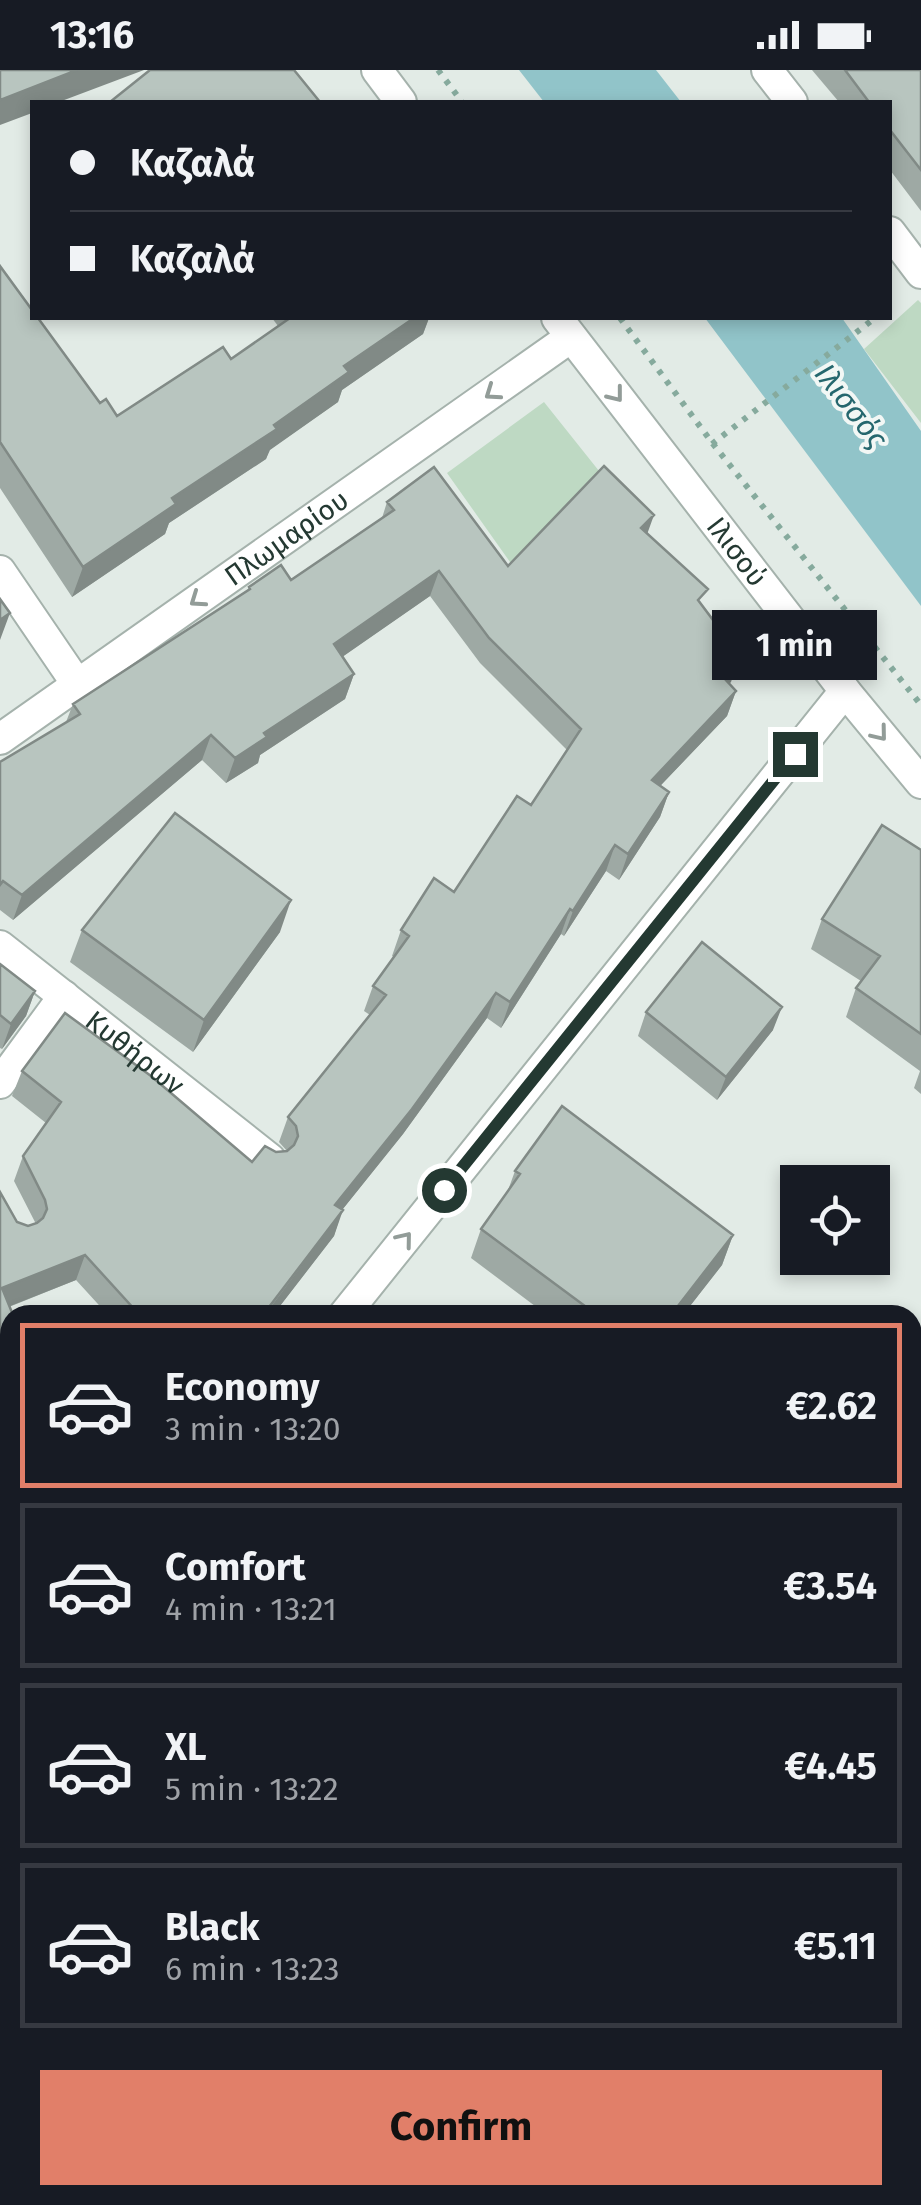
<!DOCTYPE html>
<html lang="en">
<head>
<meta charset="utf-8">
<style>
  :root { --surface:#171b24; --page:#242831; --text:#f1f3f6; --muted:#9ea1a6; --line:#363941; --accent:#e17f69 }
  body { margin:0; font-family:"Fira Sans",sans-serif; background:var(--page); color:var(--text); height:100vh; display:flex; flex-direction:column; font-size:38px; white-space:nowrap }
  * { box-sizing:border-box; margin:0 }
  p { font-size:32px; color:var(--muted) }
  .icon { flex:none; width:55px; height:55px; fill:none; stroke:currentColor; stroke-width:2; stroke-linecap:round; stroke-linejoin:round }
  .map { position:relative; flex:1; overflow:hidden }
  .sheet { position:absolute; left:0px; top:1235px; width:922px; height:900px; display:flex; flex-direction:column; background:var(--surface); border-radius:30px 30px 0 0; box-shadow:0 5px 15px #0003 }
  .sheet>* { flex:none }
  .top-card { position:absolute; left:30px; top:30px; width:862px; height:220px; border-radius:0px; box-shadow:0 5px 15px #0003; display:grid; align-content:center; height:220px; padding:0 40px; background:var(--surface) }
  .fabs { position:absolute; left:780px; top:1095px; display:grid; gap:20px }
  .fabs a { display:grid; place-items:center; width:110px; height:110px; border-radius:0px; background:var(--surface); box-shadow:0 5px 15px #0003; font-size:50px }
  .end { position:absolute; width:45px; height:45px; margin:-22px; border:12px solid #243932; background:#fff; box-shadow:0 0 0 5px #fff }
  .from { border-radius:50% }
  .bubble { position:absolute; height:70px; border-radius:0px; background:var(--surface); box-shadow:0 5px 15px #0003; font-size:32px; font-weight:700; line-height:70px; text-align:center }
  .top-card b { display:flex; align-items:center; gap:35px; height:95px; font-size:38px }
  .top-card b+b { border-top:2px solid var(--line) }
  .top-card i { width:25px; height:25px; background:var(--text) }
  ul { padding:18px 0 0; list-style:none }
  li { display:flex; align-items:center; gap:30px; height:165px; margin:0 20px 15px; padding:0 20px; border:5px solid var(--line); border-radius:0px }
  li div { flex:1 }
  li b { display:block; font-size:38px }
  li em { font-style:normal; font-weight:700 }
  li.on { border-color:var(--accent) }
  li>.icon { width:90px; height:90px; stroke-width:1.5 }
  .action { display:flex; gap:20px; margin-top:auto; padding:20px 40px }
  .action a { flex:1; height:115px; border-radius:0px; background:var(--accent); color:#111; font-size:40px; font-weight:700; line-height:115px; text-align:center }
  .status { display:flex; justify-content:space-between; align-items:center; height:70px; padding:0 50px; background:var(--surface); direction:ltr }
  .status svg { height:28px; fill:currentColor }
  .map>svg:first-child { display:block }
  .green { fill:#bed9c3 }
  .water { fill:#91c4c9 }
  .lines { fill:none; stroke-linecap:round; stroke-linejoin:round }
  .minor-casing { stroke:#a5b2ac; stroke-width:34 }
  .path { stroke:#86aa9d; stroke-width:6; stroke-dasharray:5 8; stroke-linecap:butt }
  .minor { stroke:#fff; stroke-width:30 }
  .wall { fill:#9ea9a4 }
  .shaded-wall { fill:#818a86 }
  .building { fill:#b8c5bf; stroke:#818a86; stroke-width:2.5 }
  .oneway { stroke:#929c98 }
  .route { stroke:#243932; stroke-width:12 }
  .labels { text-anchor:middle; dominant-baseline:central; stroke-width:8; stroke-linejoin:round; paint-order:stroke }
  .street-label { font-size:28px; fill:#243932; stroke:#f2f7f5 }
  .water-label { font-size:30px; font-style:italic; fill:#25676e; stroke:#f2f7f5 }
</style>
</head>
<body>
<div class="status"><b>13:16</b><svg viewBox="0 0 49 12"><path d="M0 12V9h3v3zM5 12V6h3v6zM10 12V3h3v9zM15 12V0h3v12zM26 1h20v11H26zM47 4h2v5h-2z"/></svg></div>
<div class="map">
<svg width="921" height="2135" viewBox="0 0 921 2135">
  <rect width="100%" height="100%" fill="#e2ebe6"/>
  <path class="green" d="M918 230 921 233V353L864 279Z
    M544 332 607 411 517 502 447 403Z
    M252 2125H355L359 2135H246L244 2131Z"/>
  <path class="water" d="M519 0H656L681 32H544Z
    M705 248H842L921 361V536Z"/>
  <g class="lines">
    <g class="minor-casing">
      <g id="minor">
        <path d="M377 0 401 32"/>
        <path d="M767 0 792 32"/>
        <path d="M890 162 921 203"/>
        <path id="s1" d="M557 248 845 621 921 713"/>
        <path d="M0 501 77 614"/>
        <path id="s2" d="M0 669 571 267"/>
        <path id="s3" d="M0 876 270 1089"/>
        <path d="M0 1013 64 926"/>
        <path d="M344 1245 845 621"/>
        <path d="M0 1669 10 1658"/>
        <path d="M0 1716 10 1740"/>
        <path d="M0 1833 10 1836"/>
        <path d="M912 1925 921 1905"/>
        <path d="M912 2029 921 2031"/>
        <path d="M175 2125 179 2135"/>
        <path d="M374 2125 375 2135"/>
        <path d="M15 2135 20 2125"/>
        <path d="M823 2135 828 2125"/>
      </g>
    </g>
    <path class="path" d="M438 0 462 32
      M620 248 713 374 921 635
      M712 374 875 248"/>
    <use href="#minor" class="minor"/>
  </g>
  <path class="wall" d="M812 0H921V141L890 100V32H839Z
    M0 196 100 333 117 346 231 289 278 256 272 248H429L423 264 342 320 338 332 269 380 266 389 169 453 165 464 72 527 0 418Z
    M387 432 508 496 647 464 740 586 729 614 736 621 727 646 660 716 669 722 660 747 619 810 606 801 564 866 561 864 501 958 487 948 403 1064 342 1140 334 1166 273 1245H108L76 1210 9 1237 10 1438 0 1442V1122L17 1152 28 1156 36 1154 14 1111 23 1086 46 1053 12 1026 22 1001 252 1092 276 1082 287 1081 279 1072 288 1047 370 945 364 941 373 916 394 887 392 886 401 860 454 822 531 735 567 680 480 593 430 526 343 586 354 604 345 629 260 685 258 693 226 713 202 690 13 850 0 840V692L66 652 73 634 247 521 249 517 291 510 382 448Z
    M921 780V1024L914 1018 920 1001 846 947 856 918 861 911 811 879 822 849Z
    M82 860 280 862 193 982 70 892Z
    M0 894 35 921 26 946 2 979 0 978Z
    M646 942 773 960 717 1030 638 966Z
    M515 1101 733 1165 722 1195 683 1245H547L471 1188 481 1159 507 1123Z
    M921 1396V1730L920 1732 912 1729Z
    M392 2125H475L476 2135H393Z
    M507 2125H767L765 2135H505Z"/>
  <path class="shaded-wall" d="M77 0H144L59 32H32V43L0 55V30Z
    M414 248H429L423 264 342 320 338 332 270 380 266 389 169 453 165 464 72 527 83 497 172 428 274 355 344 296Z
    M654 445 645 470 641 458Z
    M439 501 430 526 325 599 334 574Z
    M10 543 0 570V550Z
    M740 586 731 612 714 632 723 607Z
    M354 604 345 629 260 685 258 693 226 713 235 688 264 663Z
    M736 621 727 646 642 735 652 710Z
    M211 665 202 690 13 850 22 825Z
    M669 722 660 747 619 810 628 784Z
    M615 775 606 801 564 866 573 841Z
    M291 830 280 862 193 982 204 950Z
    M570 839 561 864 501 958 510 932Z
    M35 921 26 946 2 979 11 954Z
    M496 923 487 948 403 1064 326 1160 335 1135Z
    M782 937 773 960 717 1030 726 1007Z
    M343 1140 334 1166 273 1245H265Z
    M733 1165 722 1195 683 1245H671Z
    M85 1185 76 1210 0 1240 2 1218Z
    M10 1416V1438L0 1442V1420Z
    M10 2044V2057L2 2079 0 2080V2049L1 2047Z"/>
  <path class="building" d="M0 0H77L0 30Z
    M150 0H294L320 32H110Z
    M845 0H921V100L890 60V32H869Z
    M0 196 32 240V248H38L100 333 106 329 117 346 223 277 231 289 290 248H414L344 296 349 302 274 355 277 359 172 428 176 434 83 497 0 372Z
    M604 396 654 445 641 458 708 519 698 530 740 586 723 607 736 621 652 710 669 722 628 784 615 775 573 841 570 839 510 932 496 923 412 1039 335 1135 343 1140 266 1241 260 1237 254 1245H133L136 1241 85 1185 2 1218 13 1245H10V1416L0 1420V1122L17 1152 28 1156 37 1153 43 1148 47 1139 45 1130 23 1086 61 1032 22 1001 65 943 151 1006 252 1092 265 1076 276 1082 287 1081 294 1075 298 1066 296 1056 288 1047 386 925 373 916 409 866 401 860 434 808 454 822 517 726 531 735 581 659 489 568 439 501 334 574 354 604 264 663 267 667 235 688 211 665 22 825 3 811 0 815V692L80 644 73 634 250 519 249 517 281 495 291 510 394 440 387 432 434 397 508 496Z
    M0 529 10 543 0 550Z
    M175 743 291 830 204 950 82 860Z
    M882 755 921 780V964L856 918 880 886 822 849Z
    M702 872 782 937 726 1007 646 942Z
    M0 894 35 921 11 954 0 945Z
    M562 1036 733 1165 671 1245H597L481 1159 520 1104 515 1101Z
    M921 1396V1705L912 1728V1412Z
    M0 1965 10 1984V2044L1 2047 0 2051Z
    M400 2125H475L476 2135H401Z
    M513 2125H767L766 2132 730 2125 729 2135H512Z"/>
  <defs><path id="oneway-chevron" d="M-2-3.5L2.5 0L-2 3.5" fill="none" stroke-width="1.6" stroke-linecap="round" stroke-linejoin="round" transform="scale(2.5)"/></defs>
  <g class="oneway">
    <use href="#oneway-chevron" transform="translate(492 323) rotate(145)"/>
    <use href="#oneway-chevron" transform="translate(616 325) rotate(52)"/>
    <use href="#oneway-chevron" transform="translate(197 530) rotate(145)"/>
    <use href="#oneway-chevron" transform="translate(880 664) rotate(51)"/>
    <use href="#oneway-chevron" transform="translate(405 1169) rotate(-51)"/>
  </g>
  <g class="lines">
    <path class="route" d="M444 1120 795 684"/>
  </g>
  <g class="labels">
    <g class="street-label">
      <text stroke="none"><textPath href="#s2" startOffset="350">Πλωμαρίου</textPath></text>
      <text stroke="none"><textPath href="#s1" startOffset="295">Ιλισού</textPath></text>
      <text stroke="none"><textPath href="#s3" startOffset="172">Κυθήρων</textPath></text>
    </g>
    <g class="water-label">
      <text transform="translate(851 336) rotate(52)">Ιλισσός</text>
    </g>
  </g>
</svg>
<div class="fabs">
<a><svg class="icon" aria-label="locate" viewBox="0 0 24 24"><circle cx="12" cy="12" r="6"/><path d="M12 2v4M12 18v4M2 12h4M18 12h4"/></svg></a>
</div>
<i class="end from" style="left:444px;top:1120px"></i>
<i class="end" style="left:795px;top:684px"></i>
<div class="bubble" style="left:712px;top:540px;width:165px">1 min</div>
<div class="top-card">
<b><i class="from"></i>Καζαλά</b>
<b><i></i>Καζαλά</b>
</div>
<section class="sheet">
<ul>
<li class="on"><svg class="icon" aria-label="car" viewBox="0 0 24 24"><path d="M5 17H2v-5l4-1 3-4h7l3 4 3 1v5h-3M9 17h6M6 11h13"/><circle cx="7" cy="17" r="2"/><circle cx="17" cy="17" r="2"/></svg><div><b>Economy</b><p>3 min · 13:20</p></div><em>€2.62</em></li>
<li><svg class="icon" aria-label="car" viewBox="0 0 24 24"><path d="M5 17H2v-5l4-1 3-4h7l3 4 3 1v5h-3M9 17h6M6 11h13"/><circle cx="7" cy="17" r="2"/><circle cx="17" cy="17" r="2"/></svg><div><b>Comfort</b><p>4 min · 13:21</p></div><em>€3.54</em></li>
<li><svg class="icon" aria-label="car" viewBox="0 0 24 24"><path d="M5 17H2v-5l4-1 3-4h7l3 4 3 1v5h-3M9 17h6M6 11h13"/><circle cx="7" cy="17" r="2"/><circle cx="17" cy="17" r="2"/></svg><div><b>XL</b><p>5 min · 13:22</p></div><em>€4.45</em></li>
<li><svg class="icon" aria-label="car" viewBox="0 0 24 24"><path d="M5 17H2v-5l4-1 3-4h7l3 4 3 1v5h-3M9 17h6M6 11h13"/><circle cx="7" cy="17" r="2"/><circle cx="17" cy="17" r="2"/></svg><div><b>Black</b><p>6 min · 13:23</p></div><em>€5.11</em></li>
</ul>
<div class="action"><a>Confirm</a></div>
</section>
</div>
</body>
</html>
